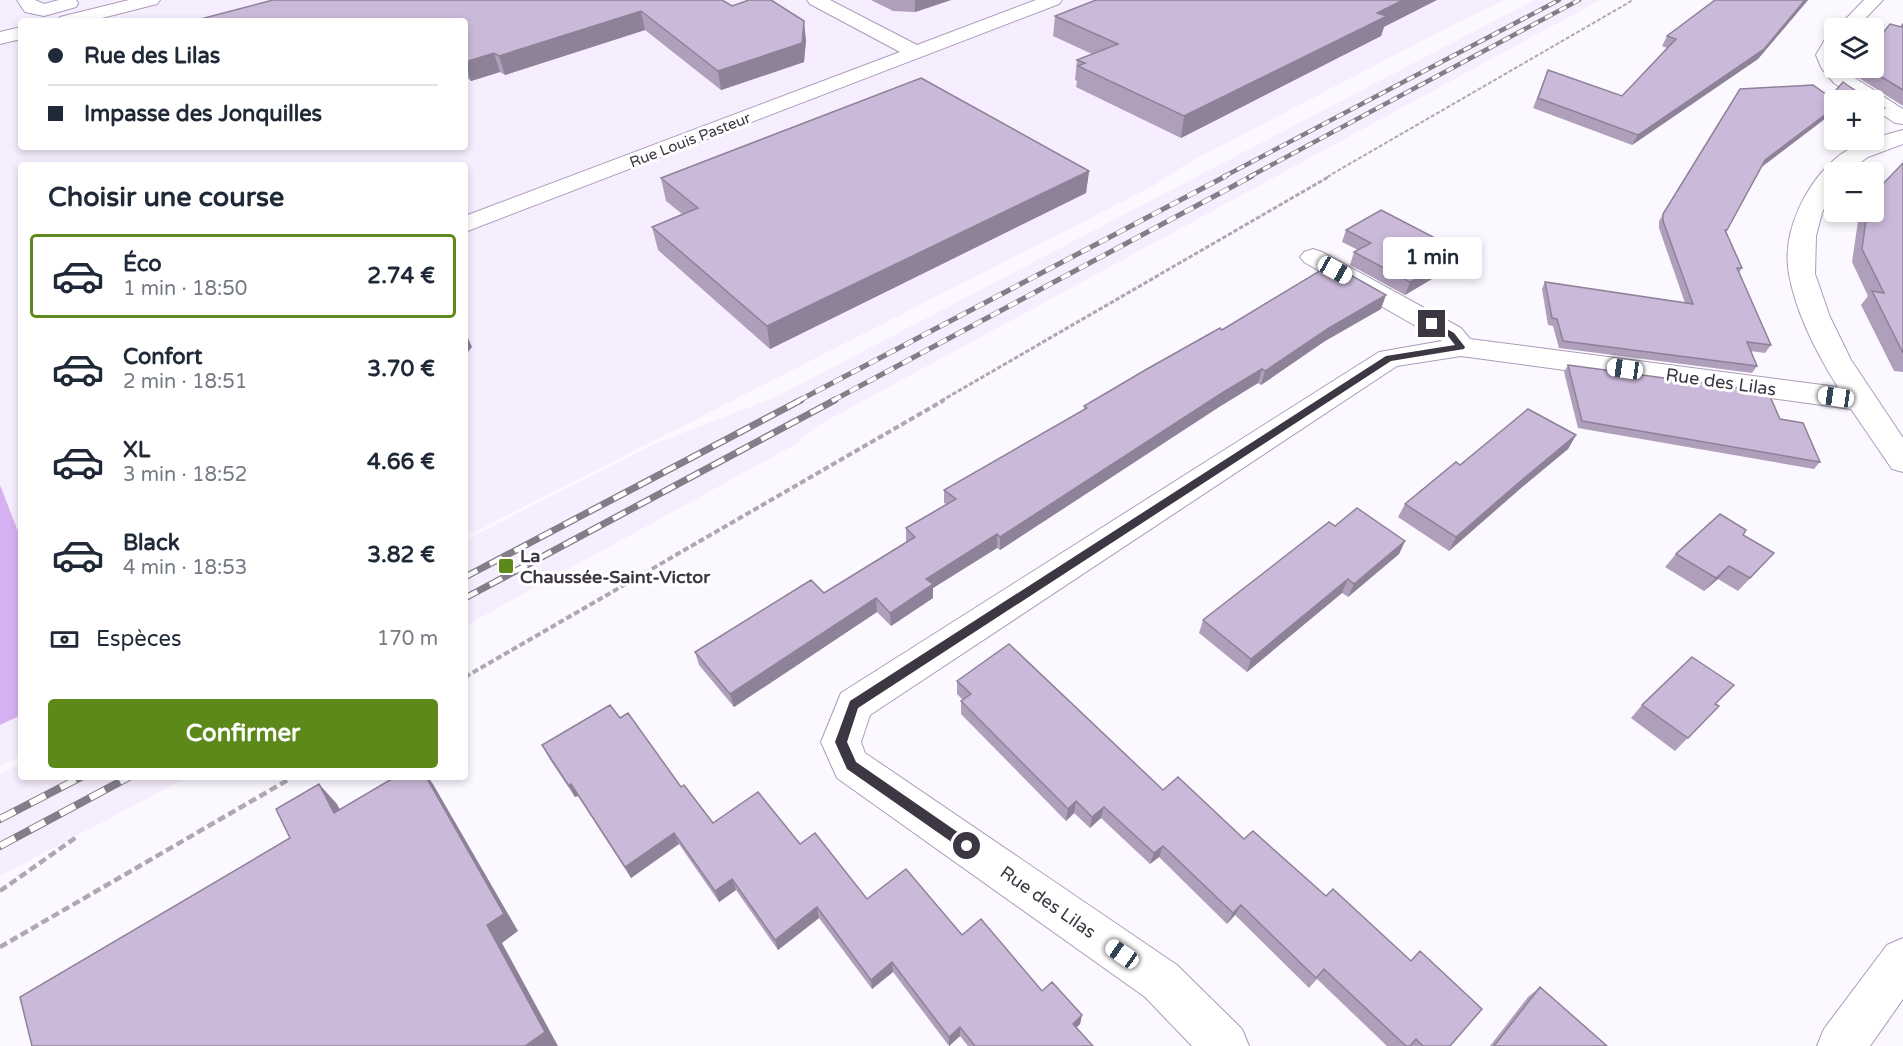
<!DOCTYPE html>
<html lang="fr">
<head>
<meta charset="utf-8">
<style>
  :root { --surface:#fff; --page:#f6f6f7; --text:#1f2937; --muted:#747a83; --line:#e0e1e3; --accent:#5c8919 }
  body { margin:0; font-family:"Varela Round",sans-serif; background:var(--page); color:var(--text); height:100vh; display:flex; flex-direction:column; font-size:22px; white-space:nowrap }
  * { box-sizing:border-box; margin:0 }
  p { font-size:20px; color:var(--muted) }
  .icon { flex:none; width:33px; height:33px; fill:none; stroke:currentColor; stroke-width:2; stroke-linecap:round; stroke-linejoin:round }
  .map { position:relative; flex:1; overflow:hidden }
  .drawer { position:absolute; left:18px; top:162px; width:450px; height:618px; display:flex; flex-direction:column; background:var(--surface); border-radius:6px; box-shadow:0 3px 9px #0003 }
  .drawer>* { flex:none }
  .banner { position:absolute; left:18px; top:18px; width:450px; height:132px; border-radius:6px; box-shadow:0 3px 9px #0003; display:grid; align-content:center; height:132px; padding:0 30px; background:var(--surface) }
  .buttons { position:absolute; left:1824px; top:18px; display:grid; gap:12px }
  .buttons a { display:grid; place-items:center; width:60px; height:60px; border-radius:6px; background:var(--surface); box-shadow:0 3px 9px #0003; font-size:30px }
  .end { position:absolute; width:27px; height:27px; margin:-14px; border:8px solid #3d3643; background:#fff; box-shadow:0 0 0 3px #fff }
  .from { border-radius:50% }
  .bubble { position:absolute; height:42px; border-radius:6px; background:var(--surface); box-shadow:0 3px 9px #0003; font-size:20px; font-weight:700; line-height:42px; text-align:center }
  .car { position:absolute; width:18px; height:36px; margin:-18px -9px; border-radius:8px; box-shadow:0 0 4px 2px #0007; background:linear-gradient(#fff 24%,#345 0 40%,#fff 0 76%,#345 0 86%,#fff 0) }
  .banner b { display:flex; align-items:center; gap:21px; height:57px; font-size:22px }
  .banner b+b { border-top:2px solid var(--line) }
  .banner i { width:15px; height:15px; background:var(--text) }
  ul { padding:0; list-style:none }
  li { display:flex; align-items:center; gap:18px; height:84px; margin:0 12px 9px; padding:0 18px; border:3px solid transparent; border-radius:6px }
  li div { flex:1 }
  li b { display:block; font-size:22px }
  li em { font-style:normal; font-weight:700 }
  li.current { border-color:var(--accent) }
  li>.icon { width:54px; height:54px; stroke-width:1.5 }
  h2 { padding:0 30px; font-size:27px; line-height:72px }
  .pay { display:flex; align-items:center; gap:15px; height:66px; padding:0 30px; font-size:22px }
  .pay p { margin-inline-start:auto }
  .action { display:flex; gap:12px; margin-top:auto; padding:12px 30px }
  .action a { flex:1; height:69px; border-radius:6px; background:var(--accent); color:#fff; font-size:24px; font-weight:700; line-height:69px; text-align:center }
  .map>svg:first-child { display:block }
  .built { fill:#f6edfe; fill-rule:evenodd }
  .water { fill:#d6b1f2 }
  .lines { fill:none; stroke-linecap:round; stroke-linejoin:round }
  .minor-casing { stroke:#ac9bba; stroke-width:2 }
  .path-far3 { stroke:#ada8b2; stroke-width:2; stroke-dasharray:4 2; stroke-linecap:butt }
  .path-far2 { stroke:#ada8b2; stroke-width:3; stroke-dasharray:4.5 2; stroke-linecap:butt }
  .path-far1 { stroke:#ada8b2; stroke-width:4; stroke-dasharray:6 3; stroke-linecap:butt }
  .path { stroke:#ada8b2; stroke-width:4.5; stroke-dasharray:8 4; stroke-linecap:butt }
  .minor { fill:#fff; fill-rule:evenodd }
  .rail-far3-casing { stroke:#837d88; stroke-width:4.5 }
  .rail-far2-casing { stroke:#837d88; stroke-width:5 }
  .rail-far1-casing { stroke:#837d88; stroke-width:7 }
  .rail-casing { stroke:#837d88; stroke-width:8 }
  .rail-far3 { stroke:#fff; stroke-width:3; stroke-dasharray:8; stroke-linecap:butt }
  .rail-far2 { stroke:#fff; stroke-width:4; stroke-dasharray:10; stroke-linecap:butt }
  .rail-far1 { stroke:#fff; stroke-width:4.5; stroke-dasharray:14; stroke-linecap:butt }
  .rail { stroke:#fff; stroke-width:6; stroke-dasharray:17; stroke-linecap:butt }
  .wall { fill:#af9fbb }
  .shaded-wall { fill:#8e8298 }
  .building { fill:#cbb9d9; stroke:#8e8298; stroke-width:1.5 }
  .route { fill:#3d3643 }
  .poi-dot { fill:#5c8919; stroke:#fff; stroke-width:2 }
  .labels { text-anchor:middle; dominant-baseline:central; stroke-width:6; stroke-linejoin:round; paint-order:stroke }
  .far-street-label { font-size:15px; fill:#3d3643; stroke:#fff }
  .street-label { font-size:18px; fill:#3d3643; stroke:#fff }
  .poi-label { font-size:18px; font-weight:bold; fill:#3d3643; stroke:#fff; text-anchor:start }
</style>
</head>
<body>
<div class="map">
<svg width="1903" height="1046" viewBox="0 0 1903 1046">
  <rect width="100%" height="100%" fill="#fbf8ff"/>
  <path class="built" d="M0 0H1505L1458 22 1188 163 1153 186 465 537V165H21V756L0 765ZM21 21H465V147H21Z
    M1534 0H1600L817 426 794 445 465 626V540L654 444 774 398Z
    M21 764V777H188L0 876V773Z"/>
  <path class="water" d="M0 485 21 539V715L0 725Z"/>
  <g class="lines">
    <g class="minor-casing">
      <path id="minor" d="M17 0H35L44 4 59 0H76L78 3 76 7 44 16 25 12Z
        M129 0H160L157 4 90 21H58L60 17Z
        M807 0H830L917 45 1036 0H1062L1059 4 465 232V216L900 52 810 4Z
        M1864 0H1883L1856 28H1837Z
        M21 27V39L0 44V32Z
        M1834 34V68C1843 68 1891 102 1903 109V124L1895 123 1874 109V100H1859L1834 83 1822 69 1816 55 1827 36Z
        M1903 130V144L1868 157 1847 172H1834V187L1822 213 1816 236 1815 274 1830 317 1851 360 1903 438V472L1892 469 1851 409 1461 356 1397 366 870 715 861 742 865 753 1177 965 1242 1029 1249 1046H1192L1145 997 837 778 821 742 841 693 1379 352 1442 341 1304 262 1300 257 1304 252 1313 249 1322 252 1461 328 1470 339 1838 387C1817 354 1796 313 1789 274 1781 232 1807 180 1840 155 1858 142 1881 136 1903 130Z
        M1903 938V999L1870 1046H1817L1824 1029 1887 945Z"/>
    </g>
    <path class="path-far3" d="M1327 177 1633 0"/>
    <path class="path-far2" d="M941 401 1330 176"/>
    <path class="path-far1" d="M465 677 944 400"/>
    <path class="path" d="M0 891 78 836
      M0 947 293 777"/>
    <use href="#minor" class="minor"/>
    <g class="rail-far3-casing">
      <path id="rail-far3" d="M1223 177 1559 0
        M1249 177 1579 0"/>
    </g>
    <g class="rail-far2-casing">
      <path id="rail-far2" d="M798 401 1226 176
        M832 401 1252 176"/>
    </g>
    <g class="rail-far1-casing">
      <path id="rail-far1" d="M465 577 801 400
        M465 598 835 400"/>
    </g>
    <g class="rail-casing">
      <path id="rail" d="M0 819 81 777
        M0 846 129 777"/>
    </g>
    <use href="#rail-far3" class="rail-far3"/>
    <use href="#rail-far2" class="rail-far2"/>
    <use href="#rail-far1" class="rail-far1"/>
    <use href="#rail" class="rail"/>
  </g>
  <path class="wall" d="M871 0H951L915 12 893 11Z
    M1715 0H1808L1758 59 1632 145 1533 108 1544 80 1622 96 1667 48 1662 46 1667 36Z
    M732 6 806 40 804 62 721 90 645 30 505 75 500 72 471 81 465 76V21Z
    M1055 16 1384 27 1381 36 1181 138 1076 87 1077 81 1075 80 1077 60 1092 54 1053 36Z
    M1903 24V106L1851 73 1855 68H1874Z
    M1843 82 1862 95H1876L1877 104 1884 108 1879 115H1874V100H1834V117L1826 118 1762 167 1726 232 1742 268 1739 273 1771 345 1765 353 1750 351 1757 366 1752 373 1559 348 1553 326 1548 325 1542 289 1545 282 1685 303 1659 228V221L1740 89 1813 85 1830 97Z
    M1903 163V372L1894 371 1861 305 1868 296 1852 262 1858 221 1864 212H1874V197L1882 185Z
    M1089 171 1086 193 770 349 658 250 652 227 682 214 666 201 661 178Z
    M1346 230 1462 252 1457 264 1405 295 1350 265 1354 252 1358 250 1342 242Z
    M1381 309 1325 341 1261 385 1258 383 1219 407 1000 550 997 548 933 588V598L891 626 877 612 734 707 699 665 695 652 824 593 906 542V528L946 504 944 503V490L1084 410V406L1222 330Z
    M1568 365 1780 419 1820 462 1814 469 1578 428 1564 372Z
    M1576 435 1568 449 1521 488 1449 551 1398 517 1405 504 1460 465Z
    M1335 526 1405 541 1399 554 1348 597 1342 593 1247 672 1199 633 1203 620Z
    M1743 535 1762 566 1738 591 1718 579 1704 591 1665 567 1676 554Z
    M957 681 1163 790 1450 1046H1387L1317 979 1309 988 1235 915 1227 924 1159 857 1150 864 1101 818 1090 828 1074 813 1066 821 961 714V701L963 700 957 694Z
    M1715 704 1719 706 1675 751 1631 718 1642 705Z
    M620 718 713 823 800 844 867 899 962 935 1042 991 1082 1015 1080 1024 1076 1028 1093 1046H968L960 1036 949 1046 893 972 872 989 819 918 778 950 736 890 719 902 679 844 631 878 578 796 575 797 549 758 542 745Z
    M1540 987 1607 1046H1490L1528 997Z"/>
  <path class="shaded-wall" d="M915 0H951L915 12Z
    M1403 0H1437L1384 27 1381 36 1181 138 1184 116 1377 13Z
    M1805 0H1808L1758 59 1632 145 1638 135Z
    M641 11 645 30 505 75 499 56Z
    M804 21 806 40 804 62 721 90 718 71Z
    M494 53 500 72 471 81 465 62Z
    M1830 111 1826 118 1761 167 1765 160Z
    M1089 171 1086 193 770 349 767 326Z
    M1462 252 1457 264 1405 295 1410 282Z
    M1386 295 1381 309 1325 341 1261 385 1265 371 1329 328Z
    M465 331 472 347 465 356Z
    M1262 369 1258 383 1219 407 1000 550V537L1222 393Z
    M1576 435 1568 449 1521 488 1449 551 1456 537 1529 474Z
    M997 534V548L933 588V598L891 626 890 613 926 579Z
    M1405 541 1399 554 1348 597 1354 584Z
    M1729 566 1718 579 1704 591 1716 578Z
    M1348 579 1342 593 1247 672 1251 659Z
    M876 598 877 612 734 707 730 694Z
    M426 777H428L433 784 518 931 502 943 558 1046H525L487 925Z
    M319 784 337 804 352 833 334 813Z
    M571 784 578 796 575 797 569 786Z
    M1076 801 1074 813 1066 821 1068 809Z
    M1104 807 1101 818 1090 828 1092 817Z
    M674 833 679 844 631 878 625 867Z
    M1163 846 1159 857 1150 864 1154 853Z
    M732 879 736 890 719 902 715 891Z
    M1241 905 1235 915 1227 924 1233 913Z
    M817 907 819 918 778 950 775 940Z
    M892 962 893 972 872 989 871 980Z
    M1082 1015 1080 1024 1071 1033 1073 1024Z
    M960 1027V1036L949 1046V1037Z"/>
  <path class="building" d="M273 0H722L732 6 749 0H771L804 21 802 43 718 71 641 11 499 56 494 53 465 62V21H193Z
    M1096 0H1403L1377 13 1387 16 1184 116 1078 66 1085 63 1077 60 1118 44 1055 16Z
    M1715 0H1805L1764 49 1638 135 1538 98 1548 70 1622 96 1676 39 1667 36Z
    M1890 24 1901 27 1903 24V90L1867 68H1874V44Z
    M921 78 1089 171 767 326 652 227 698 208 661 178Z
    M1843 82 1862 95H1876L1877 104 1884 108 1874 109V100H1834V111H1830L1765 160 1727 230H1725L1742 268H1737L1771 345 1747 342 1757 366 1563 341 1557 319 1552 318 1545 282 1693 304 1663 221V214L1740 89 1813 85 1830 97Z
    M1903 163V353L1872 291 1884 293 1862 249 1867 212H1874V198L1882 185Z
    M1381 210 1462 252 1410 282 1354 252 1371 243 1346 230Z
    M1331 264 1386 295 1329 328 1265 371 1262 369 1222 393 1000 537 997 534 926 579 933 584 890 613 876 598 730 694 695 652 811 580 824 593 915 537 906 528 956 499 944 490 1087 408 1084 406 1147 369 1220 328 1222 330Z
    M1568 365 1768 392 1780 419 1803 423 1820 462 1582 421Z
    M1528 409 1576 435 1529 474 1456 537 1405 504 1456 462 1460 465Z
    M1357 508 1405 541 1354 584 1348 579 1251 659 1203 620 1329 522 1335 526Z
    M1720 514 1746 530 1743 535 1774 553 1750 578 1729 566 1716 578 1676 554Z
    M1009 644 1163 790 1178 777 1244 839 1253 831 1326 896 1333 889 1411 961 1420 951 1482 1009 1450 1046H1423L1416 1039 1410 1046H1406L1324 969 1316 978 1241 905 1233 913 1163 846 1154 853 1104 807 1092 817 1076 801 1068 809 961 701 971 694 957 681Z
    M1692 657 1734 685 1715 704 1719 706 1688 738 1642 705Z
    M610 705 620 718 628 713 681 787 684 785 713 823 758 792 800 844 815 833 867 899 906 869 962 935 981 919 1042 991 1052 982 1082 1015 1073 1024 1093 1046H975L960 1027 949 1037 892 962 871 980 817 907 775 940 732 879 715 891 674 833 625 867 571 784 569 786 542 745Z
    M395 777H426L504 914 487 925 545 1032 525 1046H32L20 997 290 838 276 809 319 784 334 813Z
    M1540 987 1607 1046H1494Z"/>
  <path class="route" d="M1432 321 1454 333 1465 347 1464 349 1391 361 858 708 847 742 856 762 972 842 974 846 972 850H963L847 769 835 742 850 701 1386 356 1455 345 1448 336 1429 325V322Z"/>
  <rect class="poi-dot" x="498" y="558" width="16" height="16" rx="3"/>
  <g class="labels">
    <g class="far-street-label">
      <text transform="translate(690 140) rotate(-21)">Rue Louis Pasteur</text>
    </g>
    <g class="street-label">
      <text transform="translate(1721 382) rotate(8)">Rue des Lilas</text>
      <text transform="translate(1048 902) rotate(35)">Rue des Lilas</text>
    </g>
    <g class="poi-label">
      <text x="520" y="556">La<tspan x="520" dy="21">Chaussée-Saint-Victor</tspan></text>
    </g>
  </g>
</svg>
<div class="buttons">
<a><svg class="icon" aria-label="layers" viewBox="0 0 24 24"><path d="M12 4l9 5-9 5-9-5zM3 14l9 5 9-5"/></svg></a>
<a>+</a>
<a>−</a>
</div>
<i class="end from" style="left:967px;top:846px"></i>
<i class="end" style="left:1432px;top:324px"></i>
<div class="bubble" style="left:1383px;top:237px;width:99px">1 min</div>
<i class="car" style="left:1335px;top:270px;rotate:119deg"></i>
<i class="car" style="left:1625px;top:369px;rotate:278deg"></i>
<i class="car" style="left:1836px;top:397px;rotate:278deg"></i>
<i class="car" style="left:1122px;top:954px;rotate:305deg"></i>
<div class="banner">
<b><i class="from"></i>Rue des Lilas</b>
<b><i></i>Impasse des Jonquilles</b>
</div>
<section class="drawer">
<h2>Choisir une course</h2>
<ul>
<li class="current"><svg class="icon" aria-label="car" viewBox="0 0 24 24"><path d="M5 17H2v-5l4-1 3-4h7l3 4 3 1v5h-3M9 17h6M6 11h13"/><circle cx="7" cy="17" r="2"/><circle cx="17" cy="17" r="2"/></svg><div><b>Éco</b><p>1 min · 18:50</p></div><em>2.74 €</em></li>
<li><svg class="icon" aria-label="car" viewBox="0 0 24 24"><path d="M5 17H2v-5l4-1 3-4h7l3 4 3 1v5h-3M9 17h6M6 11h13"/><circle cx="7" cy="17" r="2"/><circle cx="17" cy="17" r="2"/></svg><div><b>Confort</b><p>2 min · 18:51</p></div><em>3.70 €</em></li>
<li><svg class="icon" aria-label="car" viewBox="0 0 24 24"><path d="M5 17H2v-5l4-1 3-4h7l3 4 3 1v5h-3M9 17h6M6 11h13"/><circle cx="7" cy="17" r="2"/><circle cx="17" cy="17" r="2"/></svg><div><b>XL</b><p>3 min · 18:52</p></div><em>4.66 €</em></li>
<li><svg class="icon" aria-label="car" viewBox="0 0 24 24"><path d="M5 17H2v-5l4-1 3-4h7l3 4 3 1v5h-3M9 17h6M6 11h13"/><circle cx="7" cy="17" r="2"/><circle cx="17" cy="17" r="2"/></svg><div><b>Black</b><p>4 min · 18:53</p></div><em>3.82 €</em></li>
</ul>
<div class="pay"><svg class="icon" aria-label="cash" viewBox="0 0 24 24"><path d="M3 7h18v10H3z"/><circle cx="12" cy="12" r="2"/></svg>Espèces<p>170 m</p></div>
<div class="action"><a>Confirmer</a></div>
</section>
</div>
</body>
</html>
